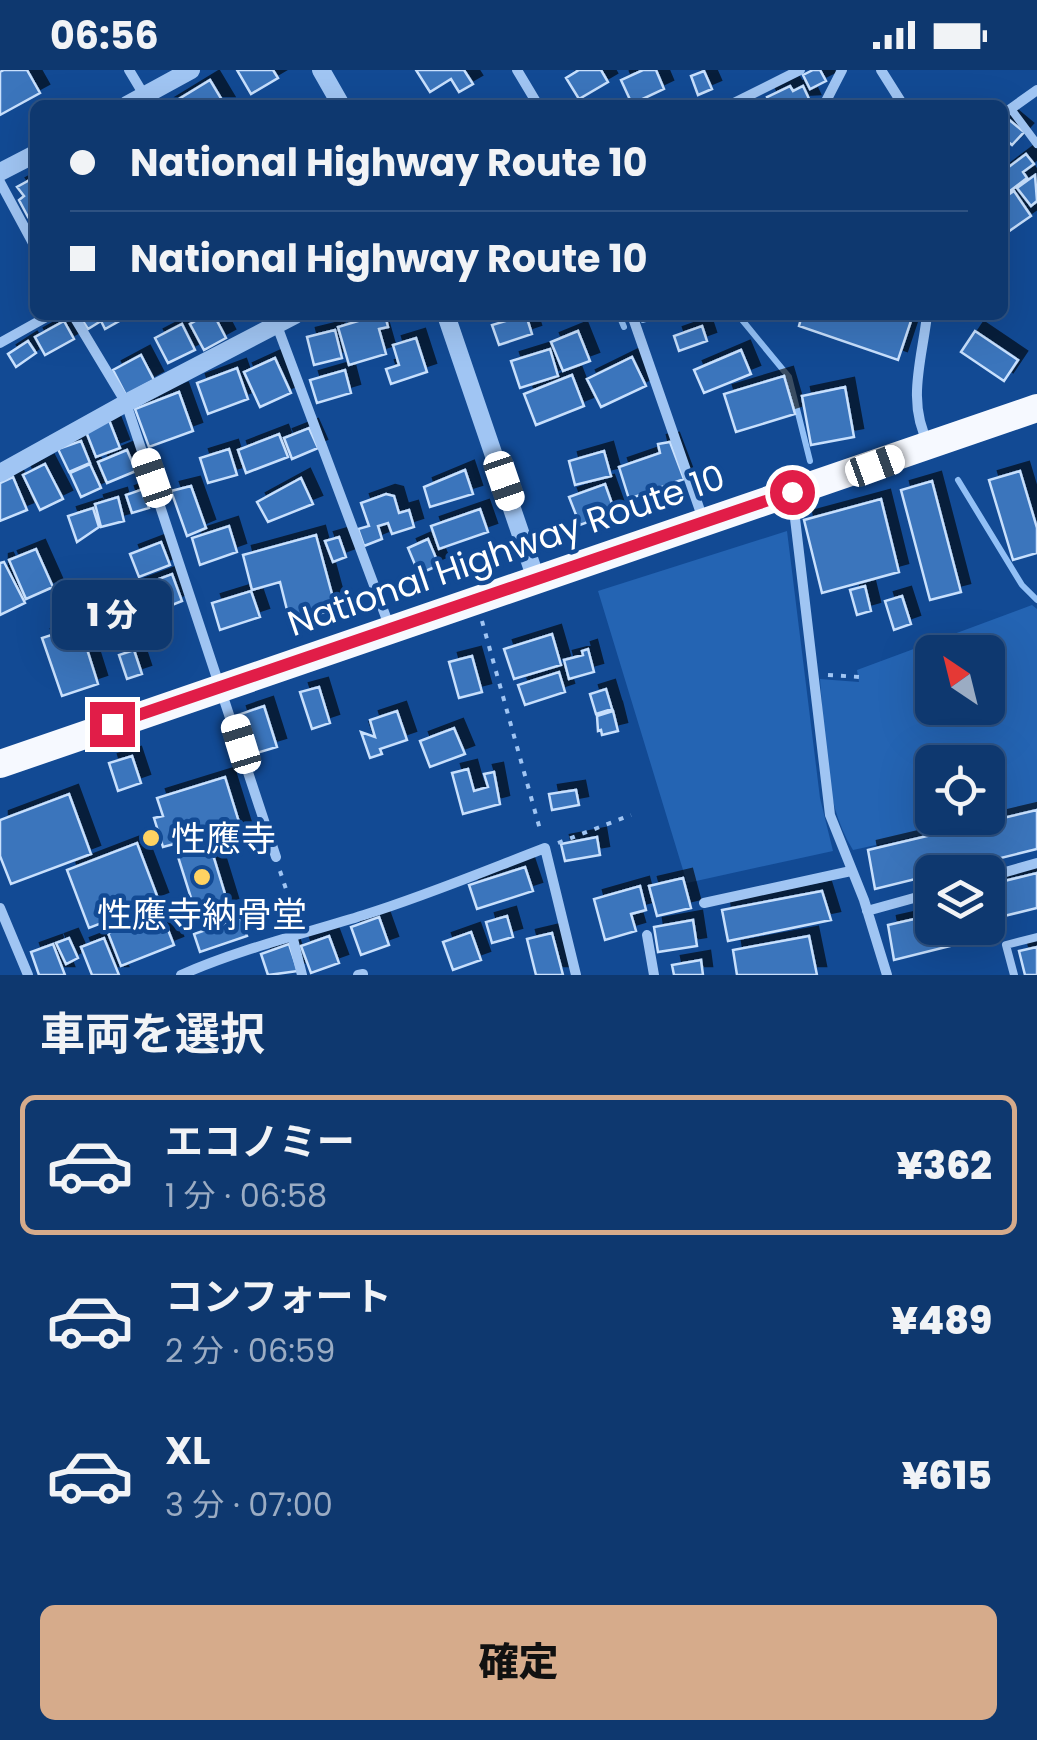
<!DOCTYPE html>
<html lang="ja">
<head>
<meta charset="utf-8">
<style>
  :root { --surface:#0e386f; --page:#1c4377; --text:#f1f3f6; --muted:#9bacc3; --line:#2e5282; --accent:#d6ab8b }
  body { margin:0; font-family:Poppins,"Noto Sans JP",sans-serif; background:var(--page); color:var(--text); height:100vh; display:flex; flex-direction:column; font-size:38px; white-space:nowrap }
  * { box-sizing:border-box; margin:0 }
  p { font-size:32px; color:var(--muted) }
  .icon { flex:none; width:55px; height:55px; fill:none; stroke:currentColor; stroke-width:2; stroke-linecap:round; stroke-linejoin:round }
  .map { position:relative; height:905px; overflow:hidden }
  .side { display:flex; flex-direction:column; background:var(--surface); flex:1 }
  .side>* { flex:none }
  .banner { position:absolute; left:30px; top:30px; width:978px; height:220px; border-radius:15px; box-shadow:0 10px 40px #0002,0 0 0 2px var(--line); display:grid; align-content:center; height:220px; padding:0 40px; background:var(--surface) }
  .needle { width:65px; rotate:325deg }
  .buttons { position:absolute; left:915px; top:565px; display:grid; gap:20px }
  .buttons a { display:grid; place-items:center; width:90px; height:90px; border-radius:15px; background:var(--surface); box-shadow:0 10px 40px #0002,0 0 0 2px var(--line); font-size:50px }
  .end { position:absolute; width:45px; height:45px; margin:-22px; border:12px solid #e11d48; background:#fff; box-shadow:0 0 0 5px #fff }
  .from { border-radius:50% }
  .bubble { position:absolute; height:70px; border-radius:15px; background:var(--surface); box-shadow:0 10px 40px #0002,0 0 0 2px var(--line); font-size:32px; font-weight:800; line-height:70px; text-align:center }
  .car { position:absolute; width:30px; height:60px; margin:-30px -15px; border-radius:12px; box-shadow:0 0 8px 2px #0007; background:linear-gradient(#fff 24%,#345 0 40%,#fff 0 76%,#345 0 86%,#fff 0) }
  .banner b { display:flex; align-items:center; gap:35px; height:95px; font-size:38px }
  .banner b+b { border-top:2px solid var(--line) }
  .banner i { width:25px; height:25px; background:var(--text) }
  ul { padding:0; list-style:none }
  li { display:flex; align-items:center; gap:30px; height:140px; margin:0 20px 15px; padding:0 20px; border:5px solid transparent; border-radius:15px }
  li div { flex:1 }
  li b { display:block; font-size:38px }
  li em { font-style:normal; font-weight:800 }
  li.selected { border-color:var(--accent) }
  li>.icon { width:90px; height:90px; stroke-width:1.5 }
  h2 { padding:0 40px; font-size:45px; line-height:120px }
  .button { display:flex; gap:20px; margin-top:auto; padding:20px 40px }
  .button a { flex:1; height:115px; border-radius:15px; background:var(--accent); color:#111; font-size:40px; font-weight:800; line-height:115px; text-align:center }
  .status { display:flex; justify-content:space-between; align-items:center; height:70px; padding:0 50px; background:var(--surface); direction:ltr }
  .status svg { height:28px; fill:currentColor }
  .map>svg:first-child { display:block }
  .green { fill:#2464b3; fill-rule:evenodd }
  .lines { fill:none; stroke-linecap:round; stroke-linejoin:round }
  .stream { stroke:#92c0f6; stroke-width:6 }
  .building { fill:#3b74bc; stroke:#c8e0fd; stroke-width:2.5; filter:url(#shadow) }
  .path { stroke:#a0c5f3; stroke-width:4; stroke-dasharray:5 8; stroke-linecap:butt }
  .service { stroke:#a0c5f3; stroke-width:8 }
  .minor { stroke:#a0c5f3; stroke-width:10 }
  .tertiary { stroke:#a0c5f3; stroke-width:18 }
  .trunk { stroke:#f6f9ff; stroke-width:28 }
  .route { stroke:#e11d48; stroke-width:12 }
  .poi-dot { fill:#ffd362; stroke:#124a94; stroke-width:4 }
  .labels { text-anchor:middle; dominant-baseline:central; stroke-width:9; stroke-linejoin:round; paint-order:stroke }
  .street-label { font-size:35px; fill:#fff; stroke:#124a94 }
  .poi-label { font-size:35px; fill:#fff; stroke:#124a94; text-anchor:start }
</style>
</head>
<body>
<div class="status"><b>06:56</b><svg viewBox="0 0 49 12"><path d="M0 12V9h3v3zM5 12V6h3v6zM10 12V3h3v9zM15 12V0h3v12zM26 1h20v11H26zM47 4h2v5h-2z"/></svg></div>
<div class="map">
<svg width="1037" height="905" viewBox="0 0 1037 905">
  <defs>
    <filter id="shadow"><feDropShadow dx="9" dy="-9" stdDeviation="0" flood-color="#0009"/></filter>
  </defs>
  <rect width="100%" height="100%" fill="#124a94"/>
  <path class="green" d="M787 461 820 728 833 781 687 813 598 521Z
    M1032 535 1037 539V740L853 780C822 730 825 666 820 609L859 612 857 600ZM932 582H988V638H932ZM932 692H988V748H932Z"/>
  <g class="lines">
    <path class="stream" d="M619 245 624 257
      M738 245 789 307 810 391
      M643 250 658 245
      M958 410 1022 515 1037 530"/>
  </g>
  <path class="building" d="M4 0H27L40 23 0 45V2Z
    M237 0H273L278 8 251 24Z
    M416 0H464L473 14 459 22 451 9 430 22Z
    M579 0H601L608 12 579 29 566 8Z
    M643 0H656L664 19 632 34 621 10Z
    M813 0H820L826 11 810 19 803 5Z
    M704 1 712 19 698 25 691 6Z
    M210 10 225 35H169Z
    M790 16 793 21 803 16 811 33 771 35 767 27Z
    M1007 48 1024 62 1012 75 1002 67V53Z
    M1026 84 1034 94 1023 102 1027 108 1010 121 1002 112V102Z
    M1035 105 1037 131 1031 136 1017 118Z
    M35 107V142L28 147 19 130 24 126 17 117Z
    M1014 121 1031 146 1002 166V129Z
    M79 245H130L105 259 101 251 88 259Z
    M201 245H214L226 268 204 280 190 254 202 247Z
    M378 245H385L388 257 379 259 386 284 349 295 338 257Z
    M526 245 532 264 499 275 492 255Z
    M802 245H913L898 290 799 256Z
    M64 251 74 269 45 285 35 267Z
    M182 254 195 280 168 293 155 268Z
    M702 256 707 271 679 281 674 266Z
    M335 260 342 288 314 295 307 267Z
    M578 261 590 291 563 301 551 272Z
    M975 261 1018 290 1004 311 961 282Z
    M416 268 427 302 391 314 386 299 399 295 393 275Z
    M28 271 36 283 16 297 8 284Z
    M550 279 558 306 520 318 511 291Z
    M741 280 751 304 704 323 694 300Z
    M141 285 154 310 126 325 113 300Z
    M632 287 646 316 601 337 587 309Z
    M275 288 291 323 260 337 244 302Z
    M237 298 248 329 208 344 197 313Z
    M345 300 351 323 317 333 310 310Z
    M572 305 584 336 536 355 524 324Z
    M784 306 795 344 736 362 724 324Z
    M845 317 854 367 811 375 802 326Z
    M179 322 193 361 149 377 135 339Z
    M109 350 120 378 96 387 85 359Z
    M309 358 318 378 292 389 284 368Z
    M279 364 288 387 246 403 238 380Z
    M81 371 90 393 69 402 58 379Z
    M670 372 684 409 629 429 619 397 660 383 658 374Z
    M229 379 237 405 208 413 200 388Z
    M127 380 136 401 107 413 98 392Z
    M604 381 611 406 575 415 569 391Z
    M45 394 63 429 40 440 23 405Z
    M90 394 101 418 81 427 70 403Z
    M465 400 473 424 430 437 424 417Z
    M1020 401 1037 458V483L1013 490 989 410Z
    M13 407 27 440 0 451V413Z
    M301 408 313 434 268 452 257 432Z
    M932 411 961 522 930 530 901 420Z
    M605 414 615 442 580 455 569 427Z
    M191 416 206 458 187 466 171 421Z
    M143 419 149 438 132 443 126 425Z
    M386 424 394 426 399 443 409 440 414 457 392 464 388 453 378 456 382 469 364 476 358 459 369 456 361 433Z
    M118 427 124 451 101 457 95 434Z
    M881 429 899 502 822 523 804 450Z
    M93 438 99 457 77 472 68 446Z
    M480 439 488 462 439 479 431 456Z
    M229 456 237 482 200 495 192 468Z
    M316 465 336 539 290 552 280 512 252 520 243 485Z
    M339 467 346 487 333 492 325 471Z
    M428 469 439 495 419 504 408 478Z
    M161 472 170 495 139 507 130 484Z
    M36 479 53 517 26 529 9 490Z
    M4 492 25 533 0 545V493Z
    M172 504 182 531 132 551 121 523Z
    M865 516 871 541 857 545 850 520Z
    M251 521 260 547 220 560 212 533Z
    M902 526 911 554 894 560 885 531Z
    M116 544 124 567 87 579 98 614 62 626 42 568Z
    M552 564 561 595 514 609 504 579Z
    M588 579 594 602 569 609 564 590 583 585 582 581Z
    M134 580 142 604 127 609 119 585Z
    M472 586 482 622 459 628 449 592Z
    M559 602 565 622 525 635 518 615Z
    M319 617 330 653 312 659 300 622Z
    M606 619 612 639 596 644 590 624Z
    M264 636 277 677 250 685 238 645Z
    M397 641 407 670 380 679 382 684 370 688 361 662 375 667 370 650Z
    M613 641 618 661 602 665 601 660 598 661 597 646Z
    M454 658 465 684 430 697 420 671Z
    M132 686 141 713 118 721 109 693Z
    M468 699 474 721 488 717 484 704 494 702 500 734 463 744 452 703Z
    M225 707 243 765 210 775 229 837 197 847 174 774 163 777 154 748 163 746 157 728Z
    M576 720 579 735 552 740 549 724Z
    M69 724 91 784 11 814 0 786V750Z
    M1037 740V779L875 819 868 780Z
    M597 767 600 785 565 791 561 774Z
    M137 773 159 831 89 858 67 800Z
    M525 797 533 821 477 839 469 815Z
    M1037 803V838L988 850V815Z
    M683 808 691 838 657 846 649 816Z
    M640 816 646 840 631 844 636 861 605 870 594 829Z
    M822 821 831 850 728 871 722 840Z
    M161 842 174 875 121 896 108 863Z
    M932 845V858H964L966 872 894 890 888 855Z
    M507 846 513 867 492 873 486 852Z
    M379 847 389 875 361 885 351 857Z
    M241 848 247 866 200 882 194 864Z
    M693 850 697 876 658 882 654 857Z
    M471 862 481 890 453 900 443 872Z
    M552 863 563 905H536L527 869Z
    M329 866 339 893 311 903 301 876Z
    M809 866 817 905H737L733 880Z
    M69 868 78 888 66 894 56 873Z
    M104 868 119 905H92L81 877Z
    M53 874 65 905H39L31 882Z
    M289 874 298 901 268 905 261 884Z
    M1037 877V905H1025L1019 881Z
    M701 890 703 905H674L672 895Z"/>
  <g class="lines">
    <path class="path" d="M482 551 541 763
      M828 605 860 607
      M558 773 631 745
      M280 801 296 849"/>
    <path class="service" d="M1011 39 1037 74
      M1014 905 1006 875 1037 867"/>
    <path class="minor" d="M129 0 150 35
      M517 0 538 35
      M881 0 903 35
      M730 35 800 0
      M824 35 842 0
      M1002 45 1037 20
      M0 112 35 177
      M73 245 126 333 276 787
      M273 245 390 558
      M632 245 704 452
      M927 245C922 290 906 332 929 375
      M0 273 50 245
      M792 423 830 745 864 830 887 905
      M988 807 1037 793
      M704 833 851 801
      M0 838 28 905
      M867 841 932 823
      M292 865 302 905
      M647 865 654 905
      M181 905C240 879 303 864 364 845 425 826 485 801 545 778L576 905
      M358 905 363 904"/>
    <path class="tertiary" d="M321 0 341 35
      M127 35 191 0
      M0 102 35 84
      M446 245 536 509
      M0 403 126 333 295 245"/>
    <path class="trunk" d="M0 694 1037 338"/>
  </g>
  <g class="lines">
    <path class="route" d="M112 654 792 422"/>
  </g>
  <g class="poi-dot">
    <circle cx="151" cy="768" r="10"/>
    <circle cx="202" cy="807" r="10"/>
  </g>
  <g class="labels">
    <g class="street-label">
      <text transform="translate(506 480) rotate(-19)">National Highway Route 10</text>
    </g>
    <g class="poi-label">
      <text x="171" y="768">性應寺</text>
      <text x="202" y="844" text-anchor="middle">性應寺納骨堂</text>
    </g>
  </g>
</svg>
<div class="buttons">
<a><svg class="needle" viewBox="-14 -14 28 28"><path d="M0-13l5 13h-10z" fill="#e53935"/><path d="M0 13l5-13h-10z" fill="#9bacc3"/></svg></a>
<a><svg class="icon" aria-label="locate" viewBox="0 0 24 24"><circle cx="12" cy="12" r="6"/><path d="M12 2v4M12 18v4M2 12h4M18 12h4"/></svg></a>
<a><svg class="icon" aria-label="layers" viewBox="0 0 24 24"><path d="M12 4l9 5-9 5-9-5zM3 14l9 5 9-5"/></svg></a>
</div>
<i class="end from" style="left:792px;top:422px"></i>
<i class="end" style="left:112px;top:654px"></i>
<div class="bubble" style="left:52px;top:510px;width:120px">1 分</div>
<i class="car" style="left:875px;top:396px;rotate:70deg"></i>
<i class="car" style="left:152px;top:408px;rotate:341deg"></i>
<i class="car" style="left:504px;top:411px;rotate:161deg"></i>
<i class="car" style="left:241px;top:674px;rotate:343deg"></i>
<div class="banner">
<b><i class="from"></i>National Highway Route 10</b>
<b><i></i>National Highway Route 10</b>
</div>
</div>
<section class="side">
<h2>車両を選択</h2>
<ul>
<li class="selected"><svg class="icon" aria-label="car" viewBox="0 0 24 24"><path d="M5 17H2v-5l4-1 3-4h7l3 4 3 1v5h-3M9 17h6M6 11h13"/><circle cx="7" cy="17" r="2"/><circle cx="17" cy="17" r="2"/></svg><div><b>エコノミー</b><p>1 分 · 06:58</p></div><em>¥362</em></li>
<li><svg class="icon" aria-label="car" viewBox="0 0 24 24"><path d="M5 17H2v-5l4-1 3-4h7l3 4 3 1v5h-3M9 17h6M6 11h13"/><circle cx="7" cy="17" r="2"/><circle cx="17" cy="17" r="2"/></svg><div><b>コンフォート</b><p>2 分 · 06:59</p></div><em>¥489</em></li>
<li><svg class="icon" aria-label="car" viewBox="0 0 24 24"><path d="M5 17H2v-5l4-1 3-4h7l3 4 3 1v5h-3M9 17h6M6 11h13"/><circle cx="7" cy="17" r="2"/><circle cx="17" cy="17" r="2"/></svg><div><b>XL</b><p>3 分 · 07:00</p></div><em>¥615</em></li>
</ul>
<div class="button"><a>確定</a></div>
</section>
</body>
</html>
